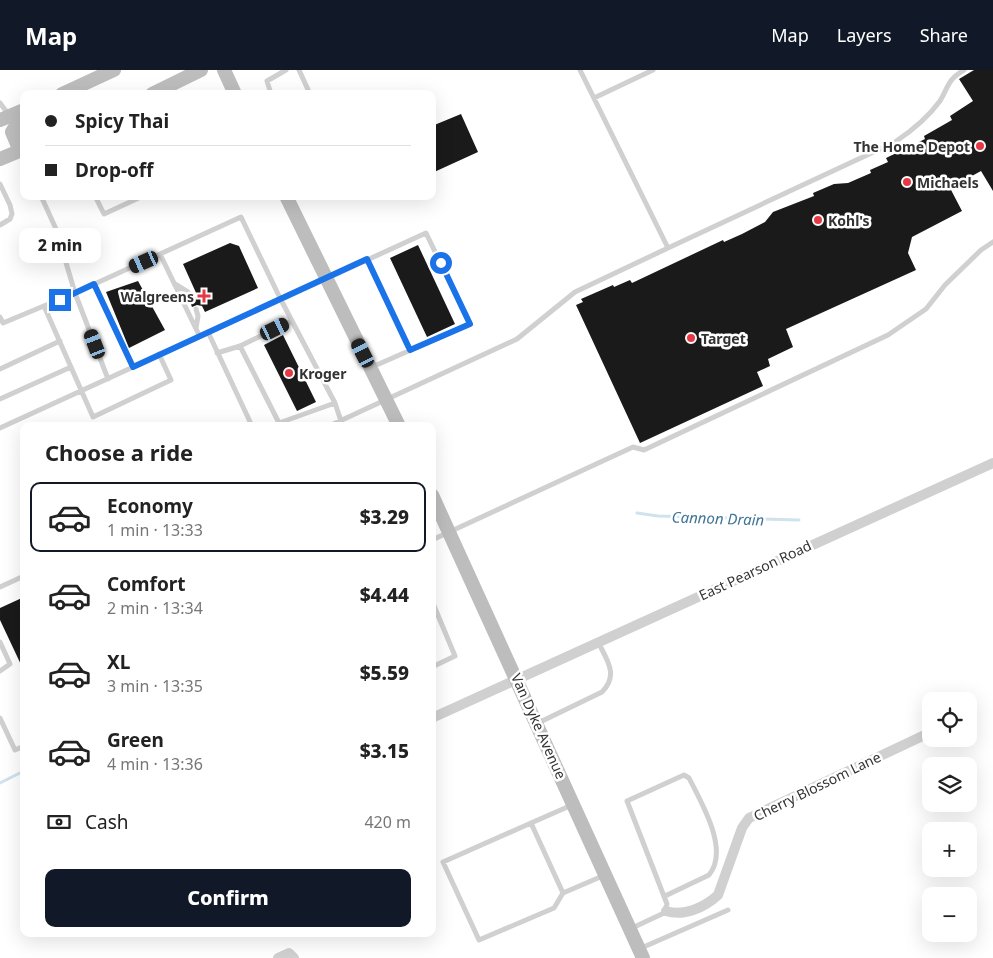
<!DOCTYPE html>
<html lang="en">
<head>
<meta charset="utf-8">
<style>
  :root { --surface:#fff; --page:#f6f6f6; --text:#222; --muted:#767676; --line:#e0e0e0; --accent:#111827 }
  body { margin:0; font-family:"Noto Sans",sans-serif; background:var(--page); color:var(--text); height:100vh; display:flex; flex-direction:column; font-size:19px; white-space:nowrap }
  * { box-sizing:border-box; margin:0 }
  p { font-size:16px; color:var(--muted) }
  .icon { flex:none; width:28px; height:28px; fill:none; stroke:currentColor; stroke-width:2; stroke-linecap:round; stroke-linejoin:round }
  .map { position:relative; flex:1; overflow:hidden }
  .details { position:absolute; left:20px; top:352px; width:416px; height:515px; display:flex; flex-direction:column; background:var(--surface); border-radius:10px; box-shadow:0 5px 20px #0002 }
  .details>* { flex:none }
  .hud { position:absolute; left:20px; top:20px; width:416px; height:110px; border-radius:10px; box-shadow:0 5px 20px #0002; display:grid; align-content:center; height:110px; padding:0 25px; background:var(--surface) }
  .buttons { position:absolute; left:922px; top:622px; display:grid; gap:10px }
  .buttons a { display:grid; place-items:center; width:55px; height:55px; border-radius:10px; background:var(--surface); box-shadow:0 5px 20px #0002; font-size:25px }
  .end { position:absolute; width:22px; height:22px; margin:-11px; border:6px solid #1a73e8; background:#fff; box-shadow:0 0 0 2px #fff }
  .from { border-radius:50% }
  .bubble { position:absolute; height:35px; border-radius:10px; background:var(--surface); box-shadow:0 5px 20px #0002; font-size:16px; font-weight:800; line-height:35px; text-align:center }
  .car { position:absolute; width:15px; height:30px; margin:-15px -8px; border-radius:6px; box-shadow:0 0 4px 1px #0007; background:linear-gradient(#222 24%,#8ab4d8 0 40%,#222 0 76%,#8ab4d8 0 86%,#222 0) }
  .hud b { display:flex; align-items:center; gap:18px; height:48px; font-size:19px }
  .hud b+b { border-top:1px solid var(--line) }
  .hud i { width:12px; height:12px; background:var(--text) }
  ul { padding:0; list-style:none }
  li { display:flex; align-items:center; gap:15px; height:70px; margin:0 10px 8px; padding:0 15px; border:2px solid transparent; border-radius:10px }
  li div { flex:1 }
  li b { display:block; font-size:19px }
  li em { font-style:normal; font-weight:800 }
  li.current { border-color:var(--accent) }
  li>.icon { width:45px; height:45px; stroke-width:1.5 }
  h2 { padding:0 25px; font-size:22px; line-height:60px }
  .pay { display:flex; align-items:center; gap:12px; height:55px; padding:0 25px; font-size:19px }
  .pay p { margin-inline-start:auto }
  .action { display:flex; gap:10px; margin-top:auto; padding:10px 25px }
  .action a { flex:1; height:58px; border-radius:10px; background:var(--accent); color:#fff; font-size:20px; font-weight:800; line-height:58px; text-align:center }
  header { display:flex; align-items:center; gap:30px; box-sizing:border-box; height:70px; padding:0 25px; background:var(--accent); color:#fff }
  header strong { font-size:24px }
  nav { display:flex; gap:28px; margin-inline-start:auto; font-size:18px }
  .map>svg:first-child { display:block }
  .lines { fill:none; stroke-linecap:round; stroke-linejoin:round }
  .stream { stroke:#cfe2ee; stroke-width:3 }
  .building { fill:#1a1a1a }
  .service { stroke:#d0d0d0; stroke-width:5 }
  .minor { stroke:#d0d0d0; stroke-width:10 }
  .secondary { stroke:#bdbdbd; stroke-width:14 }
  .route { stroke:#1a73e8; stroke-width:6 }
  .poi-dot { fill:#e63946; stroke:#fff; stroke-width:2 }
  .labels { text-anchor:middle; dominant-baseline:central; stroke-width:5; stroke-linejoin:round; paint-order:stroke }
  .poi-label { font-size:14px; font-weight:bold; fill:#333; stroke:#fff; text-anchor:start }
  .street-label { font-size:14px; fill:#333; stroke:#fff }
  .water-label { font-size:15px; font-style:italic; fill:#3f7597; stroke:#fff }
</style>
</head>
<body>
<header>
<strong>Map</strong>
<nav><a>Map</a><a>Layers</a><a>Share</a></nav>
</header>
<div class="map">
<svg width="993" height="888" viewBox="0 0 993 888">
  <rect width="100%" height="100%" fill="#fff"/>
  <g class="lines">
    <path class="stream" d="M637 443 658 446 799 450
      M0 713 24 701"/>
  </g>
  <path class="building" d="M974 0H993V121L981 101 950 118 962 141 912 167 908 183 916 200 786 259 793 277 768 289 770 296 757 302 763 316 640 373 576 235 583 232 581 229 613 215 614 217 630 210 632 213 723 170 724 172 742 164 765 152 773 142 814 126 813 123 834 114 848 113 871 103 870 100 888 92 886 88 925 69 924 66 952 50 950 46 973 31 959 9Z
    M461 44 478 82 432 103V56Z
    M230 173 239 176 258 218 205 242 202 236 197 235 192 237 190 232 194 231 197 225 183 194Z
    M418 175 455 254 427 267 390 188Z
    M138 211 165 260 129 278 106 222Z
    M283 265 316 332 297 341 264 275Z
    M24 527V601L0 550V538Z"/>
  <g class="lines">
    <path class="service" d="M299 0 310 24
      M271 24 267 11 286 0
      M594 28 653 0
      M0 33 9 45
      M0 114 10 135 12 144 10 149 0 155
      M95 126 104 144 143 126
      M668 178 895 72C910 62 929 46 940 31 949 16 947 10 964 0
      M367 189 410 281
      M94 214 133 297
      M175 214 188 222 191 228
      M44 236 93 347 171 310 159 284
      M196 239 198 246 196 258
      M0 247 3 253 75 223 56 159 41 126
      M208 262 252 356
      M199 265 160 184 241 147 280 228 335 333 341 351
      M240 276 279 353 335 333
      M217 283 240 276 292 251
      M0 299 60 271
      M108 309 75 223 160 184
      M0 329 71 297
      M329 356 517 269 575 222 668 178 580 0
      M0 358 426 163 470 254 372 297
      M432 470 633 377 644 380 888 265 926 239 945 215 981 180 993 172
      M0 517 24 506
      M432 531 455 586 432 597
      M0 572 10 594 0 601
      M0 648 15 680 24 676
      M538 653 602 622C619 605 607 590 598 572
      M531 753 572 735
      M563 823 554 838 479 870 443 792 531 753 563 823 605 805
      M630 859 664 843 667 834 627 731 684 705 689 708C701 732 730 780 709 805L665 826
      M639 879 728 840"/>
    <path class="minor" d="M432 648 993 393
      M962 669 964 672
      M666 841C684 847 705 837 718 825L742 758 749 748 931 662
      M278 888 289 883 294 888"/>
    <path class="secondary" d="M224 0 235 24
      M62 24 114 0
      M152 24 201 0
      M0 50 24 40
      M20 81 12 62 17 54 24 51
      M0 89 24 79
      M286 126 399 356
      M432 425 643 888"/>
  </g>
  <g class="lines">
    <path class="route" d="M60 230 94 214 133 297 367 189 410 280 470 254 441 193"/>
  </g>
  <g class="poi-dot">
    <circle cx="980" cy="76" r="5"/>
    <circle cx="907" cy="112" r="5"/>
    <circle cx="818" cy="150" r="5"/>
    <path d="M201.5 218.5h5v5h5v5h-5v5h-5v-5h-5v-5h5z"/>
    <circle cx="691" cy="268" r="5"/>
    <circle cx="289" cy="303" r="5"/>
  </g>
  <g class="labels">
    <g class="poi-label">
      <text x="970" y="76" text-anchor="end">The Home Depot</text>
      <text x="917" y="112">Michaels</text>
      <text x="828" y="150">Kohl's</text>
      <text x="194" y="226" text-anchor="end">Walgreens</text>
      <text x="701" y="268">Target</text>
      <text x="299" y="303">Kroger</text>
    </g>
    <g class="street-label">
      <text transform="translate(755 500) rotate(-25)">East Pearson Road</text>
      <text transform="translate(539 656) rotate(66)">Van Dyke Avenue</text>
      <text transform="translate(817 716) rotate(-26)">Cherry Blossom Lane</text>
    </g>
    <g class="water-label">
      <text transform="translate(718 448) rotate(2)">Cannon Drain</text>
    </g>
  </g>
</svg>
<div class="buttons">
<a><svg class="icon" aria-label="locate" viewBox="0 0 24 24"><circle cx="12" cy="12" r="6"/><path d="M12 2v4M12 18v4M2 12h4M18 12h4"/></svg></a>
<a><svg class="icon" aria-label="layers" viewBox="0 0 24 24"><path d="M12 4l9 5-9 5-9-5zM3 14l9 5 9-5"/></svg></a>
<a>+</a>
<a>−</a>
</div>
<i class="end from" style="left:441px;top:193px"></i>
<i class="end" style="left:60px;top:230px"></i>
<div class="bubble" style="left:19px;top:158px;width:82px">2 min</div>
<i class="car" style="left:144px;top:192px;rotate:246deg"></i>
<i class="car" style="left:275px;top:259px;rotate:64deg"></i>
<i class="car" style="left:95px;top:274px;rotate:339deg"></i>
<i class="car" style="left:363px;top:283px;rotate:333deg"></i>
<div class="hud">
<b><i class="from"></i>Spicy Thai</b>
<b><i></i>Drop-off</b>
</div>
<section class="details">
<h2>Choose a ride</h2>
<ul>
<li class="current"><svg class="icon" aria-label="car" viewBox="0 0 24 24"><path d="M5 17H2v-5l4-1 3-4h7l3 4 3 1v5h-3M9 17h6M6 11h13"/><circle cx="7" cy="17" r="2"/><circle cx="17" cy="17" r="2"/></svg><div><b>Economy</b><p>1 min · 13:33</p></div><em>$3.29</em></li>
<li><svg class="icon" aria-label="car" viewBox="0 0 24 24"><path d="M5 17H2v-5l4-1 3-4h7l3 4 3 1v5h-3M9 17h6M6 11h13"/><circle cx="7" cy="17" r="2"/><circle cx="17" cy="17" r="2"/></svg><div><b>Comfort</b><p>2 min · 13:34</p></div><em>$4.44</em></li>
<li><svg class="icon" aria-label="car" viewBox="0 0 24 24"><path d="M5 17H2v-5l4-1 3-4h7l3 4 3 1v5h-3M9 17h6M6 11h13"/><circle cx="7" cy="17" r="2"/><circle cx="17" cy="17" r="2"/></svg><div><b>XL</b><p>3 min · 13:35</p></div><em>$5.59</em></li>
<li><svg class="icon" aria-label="car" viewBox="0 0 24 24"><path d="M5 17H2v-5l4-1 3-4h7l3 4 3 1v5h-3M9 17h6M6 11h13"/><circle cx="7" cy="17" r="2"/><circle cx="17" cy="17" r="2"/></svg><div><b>Green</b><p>4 min · 13:36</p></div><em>$3.15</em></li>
</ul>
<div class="pay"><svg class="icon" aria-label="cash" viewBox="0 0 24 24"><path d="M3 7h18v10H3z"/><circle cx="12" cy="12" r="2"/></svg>Cash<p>420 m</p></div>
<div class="action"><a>Confirm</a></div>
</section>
</div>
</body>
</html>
